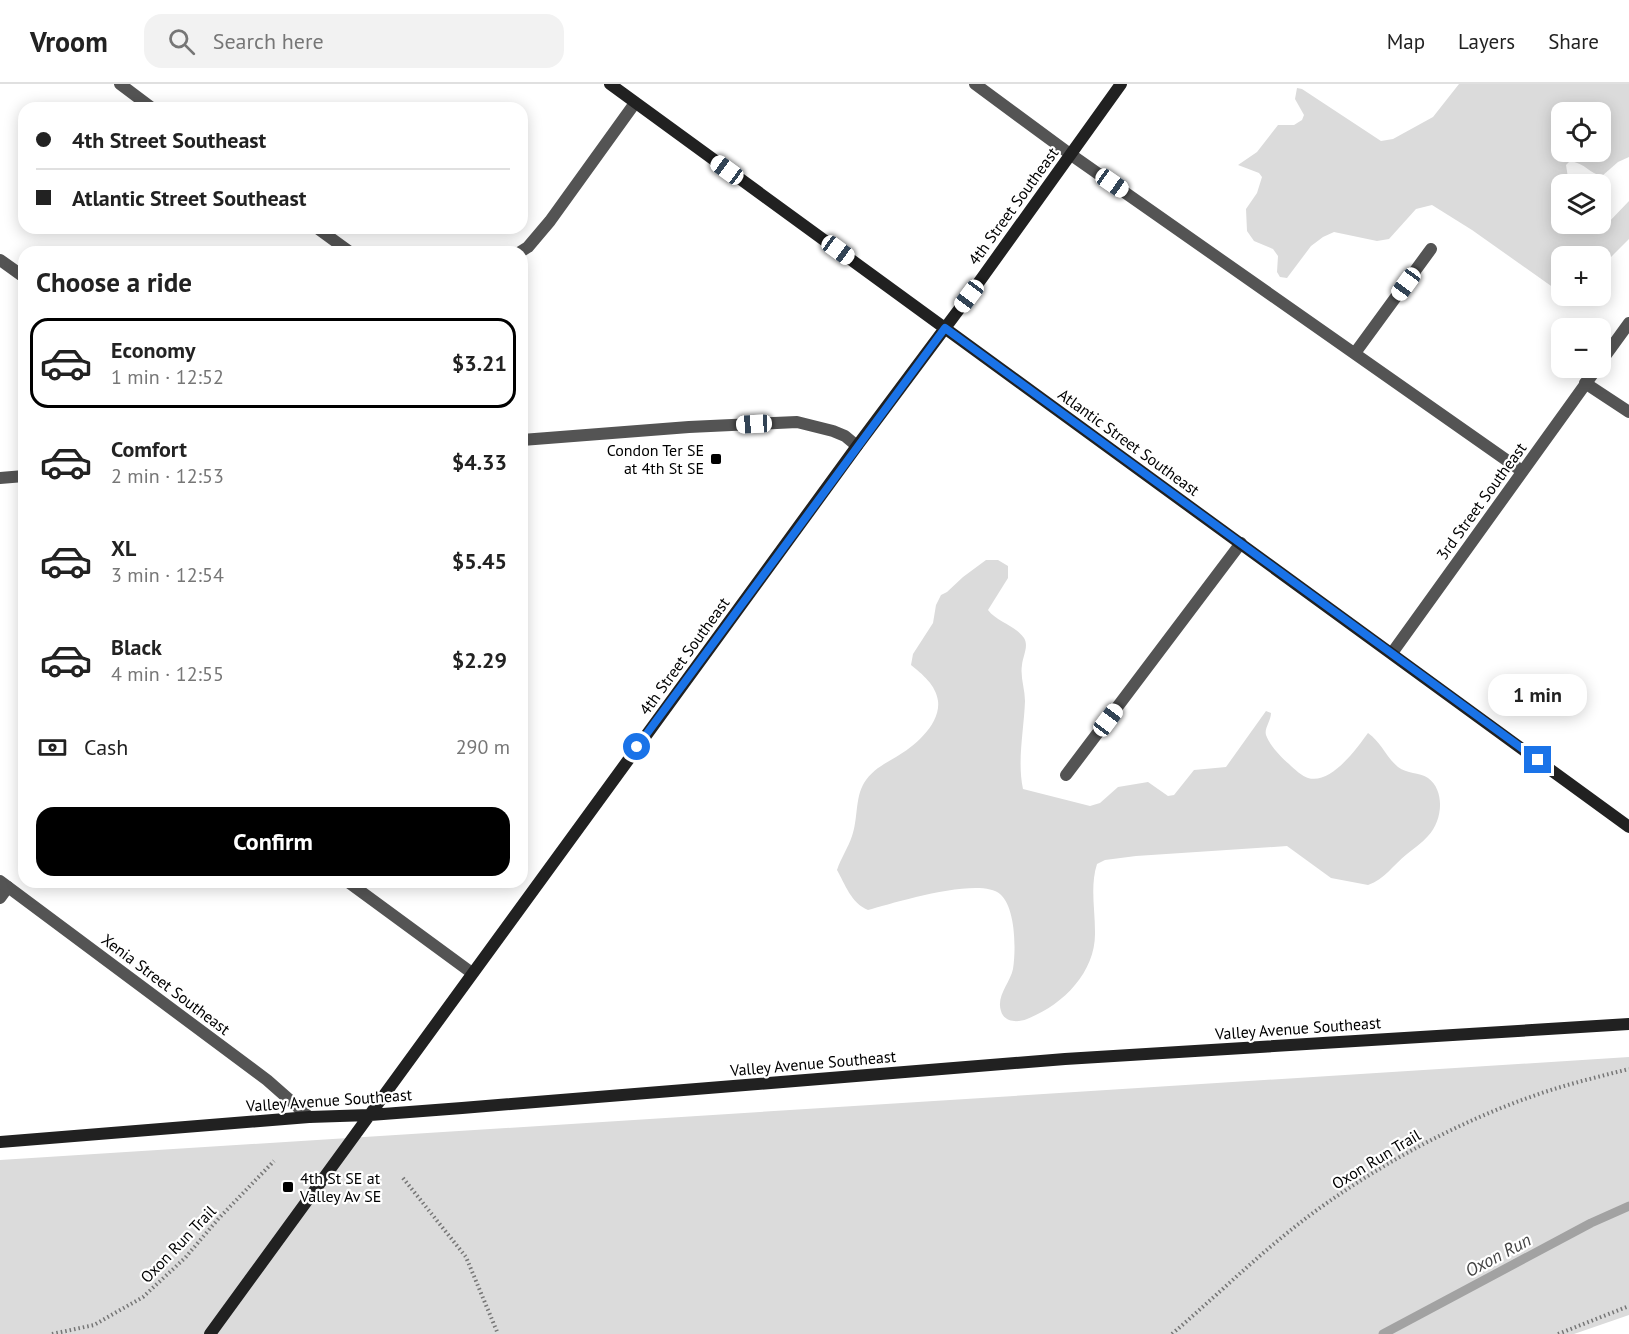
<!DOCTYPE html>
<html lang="en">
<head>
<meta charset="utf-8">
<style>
  :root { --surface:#fff; --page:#f2f2f2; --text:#222; --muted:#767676; --line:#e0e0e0; --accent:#000 }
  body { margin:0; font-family:"PT Sans",sans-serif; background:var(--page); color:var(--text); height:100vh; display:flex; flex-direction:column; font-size:22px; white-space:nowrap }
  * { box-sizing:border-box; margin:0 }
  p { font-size:20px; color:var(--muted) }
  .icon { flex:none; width:33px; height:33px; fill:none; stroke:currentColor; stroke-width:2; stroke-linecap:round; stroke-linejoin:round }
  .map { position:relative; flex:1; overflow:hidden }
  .details { position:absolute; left:18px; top:162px; width:510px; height:642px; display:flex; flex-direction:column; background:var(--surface); border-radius:18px; box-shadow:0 3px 15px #0003 }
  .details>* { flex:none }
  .guide { position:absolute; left:18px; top:18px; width:510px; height:132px; border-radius:18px; box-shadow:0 3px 15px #0003; display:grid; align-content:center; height:132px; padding:0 18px; background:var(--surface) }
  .buttons { position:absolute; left:1551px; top:18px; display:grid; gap:12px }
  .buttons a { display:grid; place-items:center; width:60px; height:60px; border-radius:12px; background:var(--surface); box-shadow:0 3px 15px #0003; font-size:30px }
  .end { position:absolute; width:27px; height:27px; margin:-14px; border:8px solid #1a73e8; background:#fff; box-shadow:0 0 0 3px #fff }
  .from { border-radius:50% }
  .bubble { position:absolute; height:42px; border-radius:18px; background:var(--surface); box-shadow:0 3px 15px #0003; font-size:20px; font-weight:800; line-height:42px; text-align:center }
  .car { position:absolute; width:18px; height:36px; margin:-18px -9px; border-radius:8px; box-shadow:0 0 4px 2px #0007; background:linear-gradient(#fff 24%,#345 0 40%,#fff 0 76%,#345 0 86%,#fff 0) }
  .guide b { display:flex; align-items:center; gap:21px; height:57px; font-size:22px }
  .guide b+b { border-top:2px solid var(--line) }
  .guide i { width:15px; height:15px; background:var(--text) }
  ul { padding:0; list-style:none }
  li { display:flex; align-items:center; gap:18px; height:90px; margin:0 12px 9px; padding:0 6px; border:3px solid transparent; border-radius:18px }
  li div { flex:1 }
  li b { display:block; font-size:22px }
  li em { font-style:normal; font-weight:800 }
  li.on { border-color:var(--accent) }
  li>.icon { width:54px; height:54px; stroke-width:1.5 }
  h2 { padding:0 18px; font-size:27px; line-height:72px }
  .pay { display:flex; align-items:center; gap:15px; height:66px; padding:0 18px; font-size:22px }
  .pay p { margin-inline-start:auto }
  .cta { display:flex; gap:12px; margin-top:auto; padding:12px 18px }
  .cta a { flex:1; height:69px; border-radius:18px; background:var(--accent); color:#fff; font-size:24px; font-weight:800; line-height:69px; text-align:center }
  header { display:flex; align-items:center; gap:36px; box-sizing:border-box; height:84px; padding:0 30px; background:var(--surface); border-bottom:2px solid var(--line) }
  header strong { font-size:28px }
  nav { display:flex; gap:33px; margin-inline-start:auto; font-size:21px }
  .search { width:420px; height:54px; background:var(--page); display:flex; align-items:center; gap:15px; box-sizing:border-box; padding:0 21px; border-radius:18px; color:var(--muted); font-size:22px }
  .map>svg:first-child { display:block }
  .green { fill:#dbdbdb; fill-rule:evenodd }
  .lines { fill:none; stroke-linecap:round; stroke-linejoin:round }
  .stream { stroke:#a2a2a2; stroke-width:9 }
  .path { stroke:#767676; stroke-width:4; stroke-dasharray:1.5 3; stroke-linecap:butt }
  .lane { stroke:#545454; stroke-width:12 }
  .street { stroke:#545454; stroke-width:12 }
  .secondary { stroke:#212121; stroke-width:12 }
  .route { stroke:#1a73e8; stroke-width:8 }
  .poi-dot { fill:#000; stroke:#fff; stroke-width:2 }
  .labels { text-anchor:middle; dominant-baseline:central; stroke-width:4.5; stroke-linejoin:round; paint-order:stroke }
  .street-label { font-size:16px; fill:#000; stroke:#fff }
  .poi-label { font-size:16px; fill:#000; stroke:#fff; text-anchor:end }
  .water-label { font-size:18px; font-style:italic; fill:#434343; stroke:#fff }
</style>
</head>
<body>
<header>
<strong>Vroom</strong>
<div class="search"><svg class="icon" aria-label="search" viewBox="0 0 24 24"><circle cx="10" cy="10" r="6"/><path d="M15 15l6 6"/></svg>Search here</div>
<nav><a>Map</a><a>Layers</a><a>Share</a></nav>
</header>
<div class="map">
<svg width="1629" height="1250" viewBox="0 0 1629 1250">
  <rect width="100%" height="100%" fill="#fff"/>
  <path class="green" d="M1459 0H1629V73L1618 78 1602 92C1590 90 1585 79 1570 77L1566 81 1569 100H1562V140H1592L1597 143 1606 141 1629 117V155L1601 183 1600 172H1562L1561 209 1472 146 1432 121 1416 125 1389 155 1377 157 1334 148 1323 153 1311 162 1287 194 1280 193 1277 188 1278 172 1273 165 1254 157 1247 147 1246 125 1257 109 1262 93 1259 89 1238 81 1257 68 1278 41H1294L1302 36 1304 31 1295 15 1297 4 1302 5 1381 57 1393 55 1433 33ZM1562 28H1600V68H1562Z
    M986 476H998L1008 482V494L988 526C997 538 1015 541 1024 554 1029 562 1023 572 1022 581 1020 593 1025 605 1025 617 1024 646 1017 677 1023 705L1090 722 1100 719 1118 703 1148 698 1168 712 1174 711 1194 686 1226 683 1266 627 1271 629C1271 637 1264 644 1266 651 1270 662 1281 673 1289 680 1294 685 1302 692 1308 694 1331 701 1357 664 1368 649 1381 658 1386 673 1398 683 1407 690 1419 688 1428 694 1446 707 1442 738 1428 752 1422 759 1414 764 1407 770 1393 781 1385 795 1368 801L1331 794 1287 762 1136 772 1105 776 1097 780C1090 802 1095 825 1095 848 1096 888 1063 921 1027 935 1017 939 1004 938 1001 927 996 912 1010 899 1013 885 1016 866 1016 824 1000 810 980 792 893 819 868 826 851 819 845 800 837 786 841 774 848 764 852 752 858 736 855 714 864 699 872 686 884 680 896 673 914 663 941 640 938 617 936 601 922 590 911 581L913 570 933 539 936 521 941 511 947 508 963 493Z
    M1629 973V1231L1574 1250H0V1076Z"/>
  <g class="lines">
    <path class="stream" d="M1383 1250 1591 1139 1629 1122"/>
    <path class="path" d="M403 1094 466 1173 498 1250
      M52 1250 94 1241 143 1213 185 1174 219 1134 274 1077
      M1172 1250C1222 1207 1270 1159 1324 1121 1388 1076 1459 1038 1533 1012 1564 1001 1597 993 1629 985
      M1558 1250 1629 1222"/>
    <path class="lane" d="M120 0 152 24
      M975 0 1070 70 1522 387
      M317 144 350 168
      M520 168 528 163 550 137 635 19
      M1355 269 1431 165
      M1585 299 1629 328
      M1066 691 1241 459
      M348 798 472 889
      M0 814 8 803"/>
    <path class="street" d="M0 176 24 193
      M1600 279 1629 239
      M522 356 689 343 797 338 833 347 845 352 857 362
      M0 394 24 392
      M1392 569 1597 284
      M0 797 267 996 309 1033"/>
    <path class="secondary" d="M610 0 1629 743
      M0 1058 309 1033 370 1031 462 1024 1065 975 1629 940
      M210 1250 857 362 969 212 1121 0"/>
  </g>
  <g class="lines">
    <path class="route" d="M637 663 945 244 1538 676"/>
  </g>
  <g class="poi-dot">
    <rect x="710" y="369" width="12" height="12" rx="3"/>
    <rect x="282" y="1097" width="12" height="12" rx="3"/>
  </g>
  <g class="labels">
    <g class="street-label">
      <text transform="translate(1013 122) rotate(-54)">4th Street Southeast</text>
      <text transform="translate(1129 358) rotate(36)">Atlantic Street Southeast</text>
      <text transform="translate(1481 417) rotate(-54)">3rd Street Southeast</text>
      <text transform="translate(684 572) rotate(-54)">4th Street Southeast</text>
      <text transform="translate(166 900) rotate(37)">Xenia Street Southeast</text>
      <text transform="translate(1298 944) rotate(-4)">Valley Avenue Southeast</text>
      <text transform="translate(813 979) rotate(-5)">Valley Avenue Southeast</text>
      <text transform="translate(329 1016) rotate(-4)">Valley Avenue Southeast</text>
      <text transform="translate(1376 1075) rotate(-31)">Oxon Run Trail</text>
      <text transform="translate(178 1160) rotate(-46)">Oxon Run Trail</text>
    </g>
    <g class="poi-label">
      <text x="704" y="366">Condon Ter SE<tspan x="704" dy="18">at 4th St SE</tspan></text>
      <text x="300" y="1094" text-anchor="start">4th St SE at<tspan x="300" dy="18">Valley Av SE</tspan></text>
    </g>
    <g class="water-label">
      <text transform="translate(1498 1171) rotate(-28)">Oxon Run</text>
    </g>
  </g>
</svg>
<div class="buttons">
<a><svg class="icon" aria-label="locate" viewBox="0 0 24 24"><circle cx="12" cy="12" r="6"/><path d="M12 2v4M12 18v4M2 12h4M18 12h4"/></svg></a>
<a><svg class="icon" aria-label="layers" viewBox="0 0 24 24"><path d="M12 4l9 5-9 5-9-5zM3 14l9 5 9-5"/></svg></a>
<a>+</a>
<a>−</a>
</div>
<i class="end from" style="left:637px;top:663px"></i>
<i class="end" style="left:1538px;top:676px"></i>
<div class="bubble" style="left:1488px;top:590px;width:99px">1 min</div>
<i class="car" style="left:727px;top:86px;rotate:306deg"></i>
<i class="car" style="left:1112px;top:99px;rotate:125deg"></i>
<i class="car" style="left:838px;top:166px;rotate:126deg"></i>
<i class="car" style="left:1406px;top:200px;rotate:216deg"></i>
<i class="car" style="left:969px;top:212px;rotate:217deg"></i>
<i class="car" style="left:754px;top:340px;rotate:267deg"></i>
<i class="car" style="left:1108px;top:636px;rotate:37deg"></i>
<div class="guide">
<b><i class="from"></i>4th Street Southeast</b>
<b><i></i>Atlantic Street Southeast</b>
</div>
<section class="details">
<h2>Choose a ride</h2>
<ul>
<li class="on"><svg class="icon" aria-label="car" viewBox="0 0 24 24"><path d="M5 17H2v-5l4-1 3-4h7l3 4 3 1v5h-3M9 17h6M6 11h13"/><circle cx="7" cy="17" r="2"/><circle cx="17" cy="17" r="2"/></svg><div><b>Economy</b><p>1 min · 12:52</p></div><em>$3.21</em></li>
<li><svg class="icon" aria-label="car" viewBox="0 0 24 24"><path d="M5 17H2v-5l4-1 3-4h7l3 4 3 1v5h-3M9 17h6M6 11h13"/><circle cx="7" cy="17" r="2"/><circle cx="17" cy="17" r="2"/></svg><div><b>Comfort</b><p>2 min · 12:53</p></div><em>$4.33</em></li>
<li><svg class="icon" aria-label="car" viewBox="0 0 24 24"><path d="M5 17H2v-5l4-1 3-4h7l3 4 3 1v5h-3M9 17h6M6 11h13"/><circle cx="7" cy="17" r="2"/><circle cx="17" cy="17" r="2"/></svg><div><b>XL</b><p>3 min · 12:54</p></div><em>$5.45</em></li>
<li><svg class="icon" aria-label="car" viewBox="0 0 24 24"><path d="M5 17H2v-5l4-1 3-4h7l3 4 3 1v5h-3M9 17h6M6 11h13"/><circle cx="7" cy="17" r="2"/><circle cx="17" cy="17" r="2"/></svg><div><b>Black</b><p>4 min · 12:55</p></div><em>$2.29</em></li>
</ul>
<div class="pay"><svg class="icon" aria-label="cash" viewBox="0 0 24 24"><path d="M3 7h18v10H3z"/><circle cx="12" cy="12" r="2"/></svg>Cash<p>290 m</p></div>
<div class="cta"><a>Confirm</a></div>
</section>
</div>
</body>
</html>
